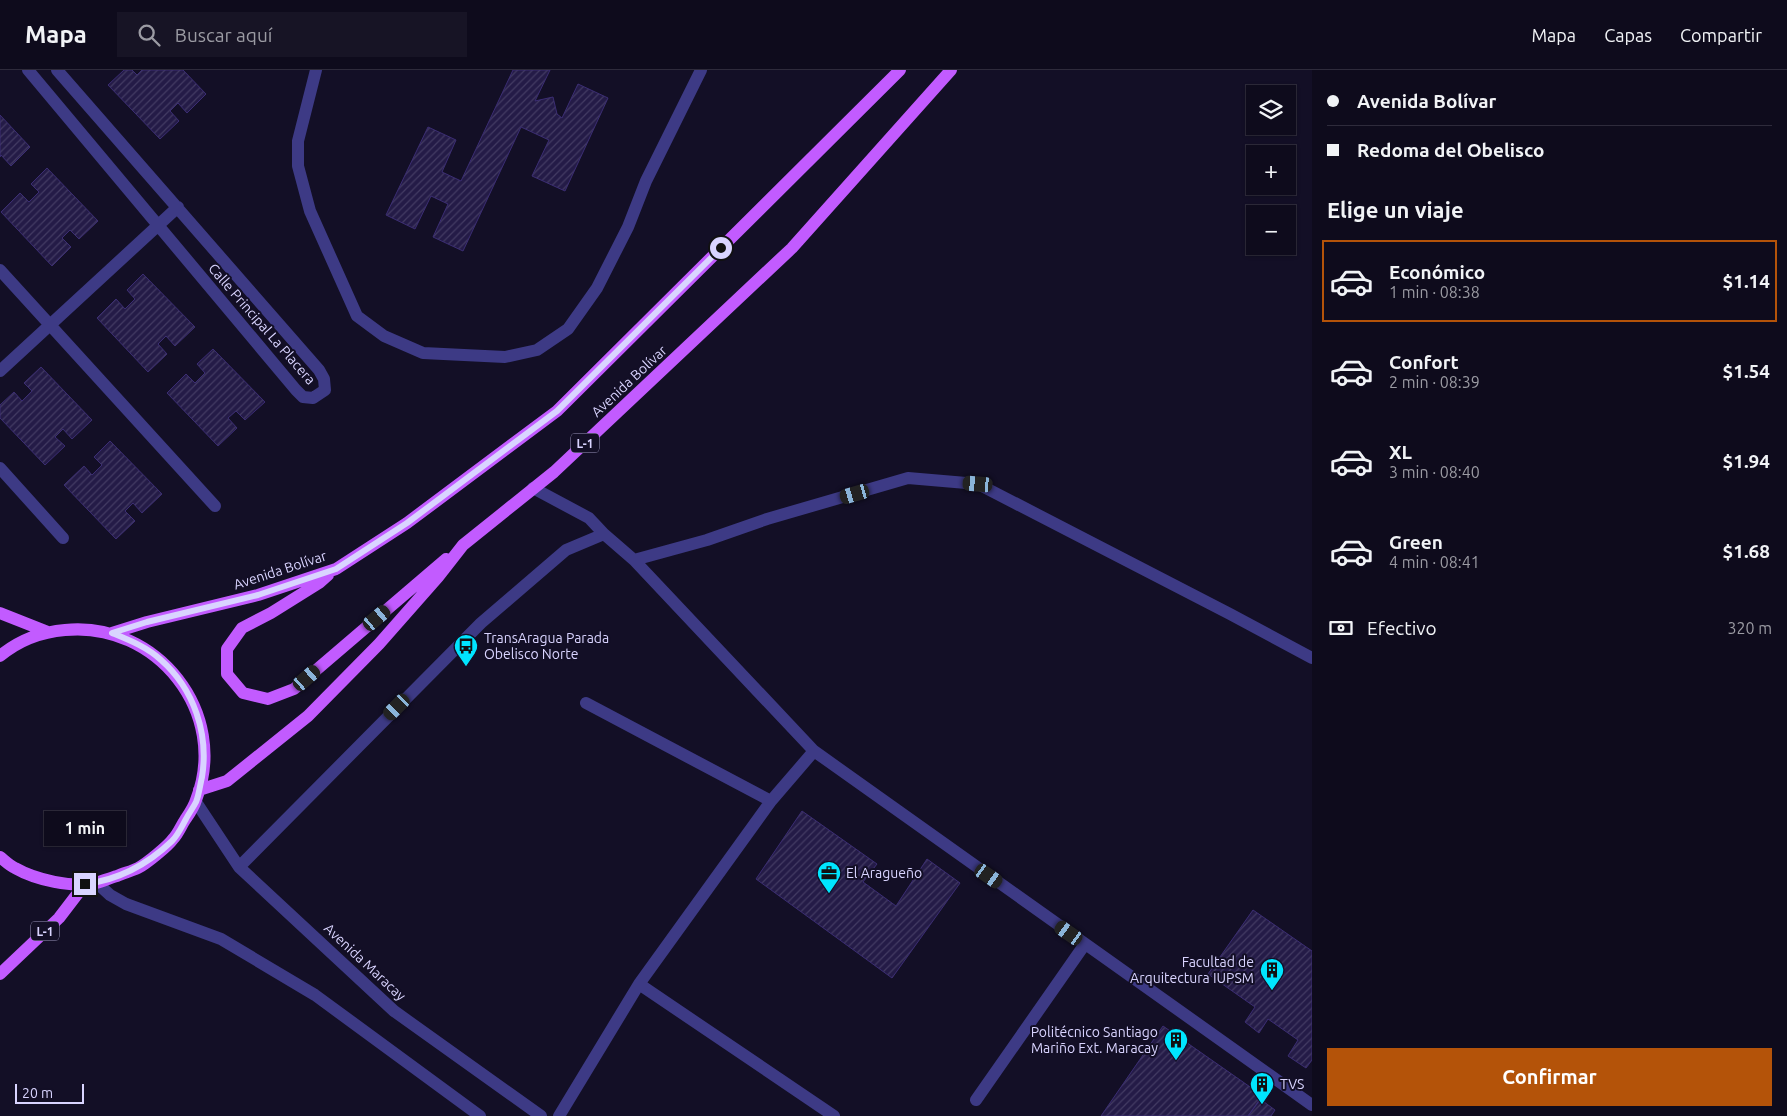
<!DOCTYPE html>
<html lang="es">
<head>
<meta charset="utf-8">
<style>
  :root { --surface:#0e0b1c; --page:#171425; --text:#f1f3f6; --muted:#9b9ba3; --line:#2e2b3b; --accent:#b45309 }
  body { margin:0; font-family:Ubuntu,sans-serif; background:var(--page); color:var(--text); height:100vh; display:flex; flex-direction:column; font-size:19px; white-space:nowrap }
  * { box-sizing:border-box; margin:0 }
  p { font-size:16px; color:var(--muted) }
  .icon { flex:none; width:28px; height:28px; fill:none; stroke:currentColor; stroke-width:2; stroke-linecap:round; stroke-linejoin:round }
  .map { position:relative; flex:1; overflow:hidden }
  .details { display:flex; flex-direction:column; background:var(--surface); width:475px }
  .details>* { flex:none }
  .guide { display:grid; align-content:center; height:110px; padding:0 15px; background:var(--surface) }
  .fabs { position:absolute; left:1246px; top:15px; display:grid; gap:10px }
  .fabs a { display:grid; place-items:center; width:50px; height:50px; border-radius:0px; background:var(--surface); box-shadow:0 1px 4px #0004,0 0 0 1px var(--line); font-size:25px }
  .scale { position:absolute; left:15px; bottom:12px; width:69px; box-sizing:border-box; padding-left:5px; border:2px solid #d9d4ff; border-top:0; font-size:14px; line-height:18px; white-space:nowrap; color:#d9d4ff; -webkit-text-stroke:4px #130f26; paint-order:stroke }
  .end { position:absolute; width:22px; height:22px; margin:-11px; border:6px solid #d9d4ff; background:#111; box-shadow:0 0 0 2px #111 }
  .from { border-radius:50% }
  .bubble { position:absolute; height:35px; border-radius:0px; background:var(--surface); box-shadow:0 1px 4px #0004,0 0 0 1px var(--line); font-size:16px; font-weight:700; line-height:35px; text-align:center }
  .car { position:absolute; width:15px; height:30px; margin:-15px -8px; border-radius:6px; box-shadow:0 0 4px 1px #0007; background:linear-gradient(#222 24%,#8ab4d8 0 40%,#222 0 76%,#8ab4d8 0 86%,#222 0) }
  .guide b { display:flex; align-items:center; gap:18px; height:48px; font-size:19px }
  .guide b+b { border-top:1px solid var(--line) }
  .guide i { width:12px; height:12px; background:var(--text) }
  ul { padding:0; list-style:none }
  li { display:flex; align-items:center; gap:15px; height:82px; margin:0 10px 8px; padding:0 5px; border:2px solid transparent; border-radius:0px }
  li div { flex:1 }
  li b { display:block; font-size:19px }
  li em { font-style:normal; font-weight:700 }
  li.current { border-color:var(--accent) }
  li>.icon { width:45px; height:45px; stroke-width:1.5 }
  h2 { padding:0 15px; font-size:22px; line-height:60px }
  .pay { display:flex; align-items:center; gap:12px; height:55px; padding:0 15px; font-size:19px }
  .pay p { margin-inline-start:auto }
  .button { display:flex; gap:10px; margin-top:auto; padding:10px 15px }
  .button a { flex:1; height:58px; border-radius:0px; background:var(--accent); color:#fff; font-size:20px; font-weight:700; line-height:58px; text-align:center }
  header { display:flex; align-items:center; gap:30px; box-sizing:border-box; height:70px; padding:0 25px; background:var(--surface); border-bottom:1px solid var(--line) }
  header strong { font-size:24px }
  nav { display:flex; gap:28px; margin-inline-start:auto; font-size:18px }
  .search { width:350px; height:45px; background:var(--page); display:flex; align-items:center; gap:12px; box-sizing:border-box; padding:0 18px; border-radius:0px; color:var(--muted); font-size:19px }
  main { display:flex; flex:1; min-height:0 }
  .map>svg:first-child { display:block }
  .building { fill:url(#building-hatch); stroke:#3b2d73 }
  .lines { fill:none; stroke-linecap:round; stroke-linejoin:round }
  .minor { stroke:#3d3a85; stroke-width:12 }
  .major { stroke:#c25bff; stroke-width:12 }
  .route { stroke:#d9d4ff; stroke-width:6 }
  .labels { text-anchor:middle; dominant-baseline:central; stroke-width:4; stroke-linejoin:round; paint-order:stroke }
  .shield { fill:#130f26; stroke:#9e99be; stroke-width:1 }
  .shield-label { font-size:12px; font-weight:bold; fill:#d9d4ff }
  .street-label { font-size:14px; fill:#d9d4ff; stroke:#130f26 }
  .poi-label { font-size:14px; fill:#d9d4ff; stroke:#130f26; text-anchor:start }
</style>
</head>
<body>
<header>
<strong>Mapa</strong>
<div class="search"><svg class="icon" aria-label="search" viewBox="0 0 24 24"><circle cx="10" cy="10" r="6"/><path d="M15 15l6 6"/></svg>Buscar aquí</div>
<nav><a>Mapa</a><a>Capas</a><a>Compartir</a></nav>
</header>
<main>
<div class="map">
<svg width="1312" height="1046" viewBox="0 0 1312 1046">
  <defs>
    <pattern id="building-hatch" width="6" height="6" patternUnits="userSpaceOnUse" patternTransform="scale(1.25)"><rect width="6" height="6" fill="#241b47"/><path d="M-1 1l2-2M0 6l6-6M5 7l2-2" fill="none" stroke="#433b63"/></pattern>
  </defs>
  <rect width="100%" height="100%" fill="#130f26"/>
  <path class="building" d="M124 0H132L137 5 142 0H183L206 24 187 43 178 33 170 41 179 51 160 69 108 15Z
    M513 0H550L535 31 553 27 557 44 562 48 578 14 608 28 565 121 532 106 549 70 521 57 463 181 433 167 448 134 431 126 415 159 386 145 428 57 456 70 442 102 461 111Z
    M0 45 30 77 11 96 1 85 0 87Z
    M47 98 98 151 79 169 70 160 62 168 71 177 52 196 1 142 20 123 29 132 39 122 31 114Z
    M143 204 195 257 175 276 166 266 158 274 167 284 148 302 97 248 116 229 125 239 135 229 127 220Z
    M213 279 265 332 245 350 236 341 228 348 237 358 218 376 167 323 186 304 195 313 205 303 197 294Z
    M41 297 92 350 72 369 63 359 55 367 65 376 45 395 0 348V335L14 322 22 331 32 321 24 313Z
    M110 371 162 424 142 443 133 433 125 441 135 451 116 469 64 415 84 396 92 405 102 395 94 387Z
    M802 741 877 794 863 812 896 836 927 789 960 813 892 908 756 809Z
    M1253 840 1312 881V990L1306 998 1288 986 1298 970 1268 949 1259 963 1245 952 1255 937 1208 904Z
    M1163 956 1263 1026 1248 1046H1101Z
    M1260 1029 1275 1040 1271 1046H1248Z"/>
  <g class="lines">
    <path class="minor" d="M28 0 296 320 303 327 313 328 325 320 324 309 319 300 57 0
      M316 0 298 71V96L310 141 357 246 384 266 423 283 505 287 537 280 568 259 597 218 628 157 646 111 701 0
      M0 200 215 436
      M0 301 178 137
      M0 398 63 468
      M533 418 589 448 604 464
      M634 490 707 470 767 449 908 408 978 414 1230 544 1312 588
      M586 633 771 731
      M196 732 239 797 394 941 541 1046
      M239 797 481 553 566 480 604 464 634 490 814 681
      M97 813 110 825 126 834 221 869 315 925 480 1046
      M639 914 834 1046
      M976 1030 1085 874
      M559 1046 639 914 771 731 814 681 1312 1035"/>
    <path class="major" d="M328 505 319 513 271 543 242 558 227 579V604L243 623 268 629 294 619 446 489
      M0 543 48 562
      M112 563 147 552 258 525 336 499 407 453 557 341 900 0
      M0 586C18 571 41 562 65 560 157 551 230 643 196 730 194 737 189 744 185 750 181 756 178 764 173 769 168 776 146 794 138 798 132 801 124 803 117 806 110 808 103 811 96 813 72 818 36 810 15 798 10 796 5 791 0 787
      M199 720 227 711 308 646 379 574 438 507 463 475 554 402 792 178 951 0
      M0 904 59 848 85 814"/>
  </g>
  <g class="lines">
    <path class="route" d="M85 814C118 810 148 794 172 771 178 765 182 756 186 749 189 743 193 738 196 732 199 725 200 715 202 707 209 664 194 619 161 590 147 577 129 570 112 563L147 552 258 525 336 499 407 453 557 341 721 178"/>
  </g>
  <defs>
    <g id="bus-pin" transform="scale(1.25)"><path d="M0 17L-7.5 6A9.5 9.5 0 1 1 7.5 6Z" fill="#00e5ff" stroke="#130f26"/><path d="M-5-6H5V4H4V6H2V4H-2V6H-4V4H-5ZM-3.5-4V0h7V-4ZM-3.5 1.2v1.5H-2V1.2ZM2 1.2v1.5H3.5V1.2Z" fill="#111"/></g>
    <g id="office-pin" transform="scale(1.25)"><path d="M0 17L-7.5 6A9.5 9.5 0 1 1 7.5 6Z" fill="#00e5ff" stroke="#130f26"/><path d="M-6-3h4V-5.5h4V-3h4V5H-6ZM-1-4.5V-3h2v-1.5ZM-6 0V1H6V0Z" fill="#111"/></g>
    <g id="building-pin" transform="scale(1.25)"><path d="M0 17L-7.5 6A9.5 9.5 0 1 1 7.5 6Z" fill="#00e5ff" stroke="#130f26"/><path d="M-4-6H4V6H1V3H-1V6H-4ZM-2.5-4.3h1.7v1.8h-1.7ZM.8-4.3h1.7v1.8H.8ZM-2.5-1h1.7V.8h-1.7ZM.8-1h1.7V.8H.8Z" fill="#111"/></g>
  </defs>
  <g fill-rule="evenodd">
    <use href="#bus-pin" x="466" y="576"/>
    <use href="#office-pin" x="829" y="803"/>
    <use href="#building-pin" x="1272" y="900"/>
    <use href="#building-pin" x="1176" y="970"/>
    <use href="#building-pin" x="1262" y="1014"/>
  </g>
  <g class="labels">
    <g class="shield">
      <rect x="571" y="363.5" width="28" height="19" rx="4"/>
      <rect x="31" y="851.5" width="28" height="19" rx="4"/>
    </g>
    <g class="shield-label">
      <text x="585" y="373">L-1</text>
      <text x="45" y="861">L-1</text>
    </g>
    <g class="street-label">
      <text transform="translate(262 254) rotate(49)">Calle Principal La Placera</text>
      <text transform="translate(629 311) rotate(-43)">Avenida Bolívar</text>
      <text transform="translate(280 500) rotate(-18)">Avenida Bolívar</text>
      <text transform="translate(365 892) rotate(43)">Avenida Maracay</text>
    </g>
    <g class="poi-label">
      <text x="484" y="568">TransAragua Parada<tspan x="484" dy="16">Obelisco Norte</tspan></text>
      <text x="846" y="803">El Aragueño</text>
      <text x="1254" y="892" text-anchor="end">Facultad de<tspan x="1254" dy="16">Arquitectura IUPSM</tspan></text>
      <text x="1158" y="962" text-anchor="end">Politécnico Santiago<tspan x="1158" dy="16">Mariño Ext. Maracay</tspan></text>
      <text x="1280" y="1014">TVS</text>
    </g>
  </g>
</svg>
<div class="fabs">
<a><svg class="icon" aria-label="layers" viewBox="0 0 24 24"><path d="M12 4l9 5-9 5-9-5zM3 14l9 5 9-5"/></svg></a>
<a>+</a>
<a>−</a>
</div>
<div class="scale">20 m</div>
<i class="end from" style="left:721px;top:178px"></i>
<i class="end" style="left:85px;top:814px"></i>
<div class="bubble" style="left:44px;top:741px;width:82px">1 min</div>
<i class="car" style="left:978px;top:414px;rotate:275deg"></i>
<i class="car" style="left:855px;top:424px;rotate:254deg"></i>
<i class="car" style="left:377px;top:548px;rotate:50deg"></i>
<i class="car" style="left:307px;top:608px;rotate:49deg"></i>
<i class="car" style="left:397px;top:637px;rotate:225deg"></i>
<i class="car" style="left:989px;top:806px;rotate:125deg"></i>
<i class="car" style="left:1069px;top:863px;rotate:305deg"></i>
</div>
<section class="details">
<div class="guide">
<b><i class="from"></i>Avenida Bolívar</b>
<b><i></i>Redoma del Obelisco</b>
</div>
<h2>Elige un viaje</h2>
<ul>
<li class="current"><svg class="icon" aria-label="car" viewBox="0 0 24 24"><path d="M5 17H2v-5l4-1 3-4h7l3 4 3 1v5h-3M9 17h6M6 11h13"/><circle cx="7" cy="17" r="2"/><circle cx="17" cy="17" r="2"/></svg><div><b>Económico</b><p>1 min · 08:38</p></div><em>$1.14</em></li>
<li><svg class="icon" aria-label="car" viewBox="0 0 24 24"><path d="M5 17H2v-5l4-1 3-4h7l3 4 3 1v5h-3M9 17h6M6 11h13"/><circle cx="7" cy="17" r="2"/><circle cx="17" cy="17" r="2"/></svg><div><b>Confort</b><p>2 min · 08:39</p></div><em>$1.54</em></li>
<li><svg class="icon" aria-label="car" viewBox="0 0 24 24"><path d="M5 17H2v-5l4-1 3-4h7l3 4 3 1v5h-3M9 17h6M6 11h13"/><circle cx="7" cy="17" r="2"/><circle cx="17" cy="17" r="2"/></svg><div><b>XL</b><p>3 min · 08:40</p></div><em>$1.94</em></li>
<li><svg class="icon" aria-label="car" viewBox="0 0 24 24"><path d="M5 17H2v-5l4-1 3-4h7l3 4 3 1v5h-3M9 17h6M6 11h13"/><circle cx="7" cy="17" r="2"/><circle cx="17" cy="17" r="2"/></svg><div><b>Green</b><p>4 min · 08:41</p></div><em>$1.68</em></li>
</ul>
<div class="pay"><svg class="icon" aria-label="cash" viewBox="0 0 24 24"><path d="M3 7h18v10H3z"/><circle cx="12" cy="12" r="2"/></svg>Efectivo<p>320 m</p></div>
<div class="button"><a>Confirmar</a></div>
</section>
</main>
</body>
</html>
